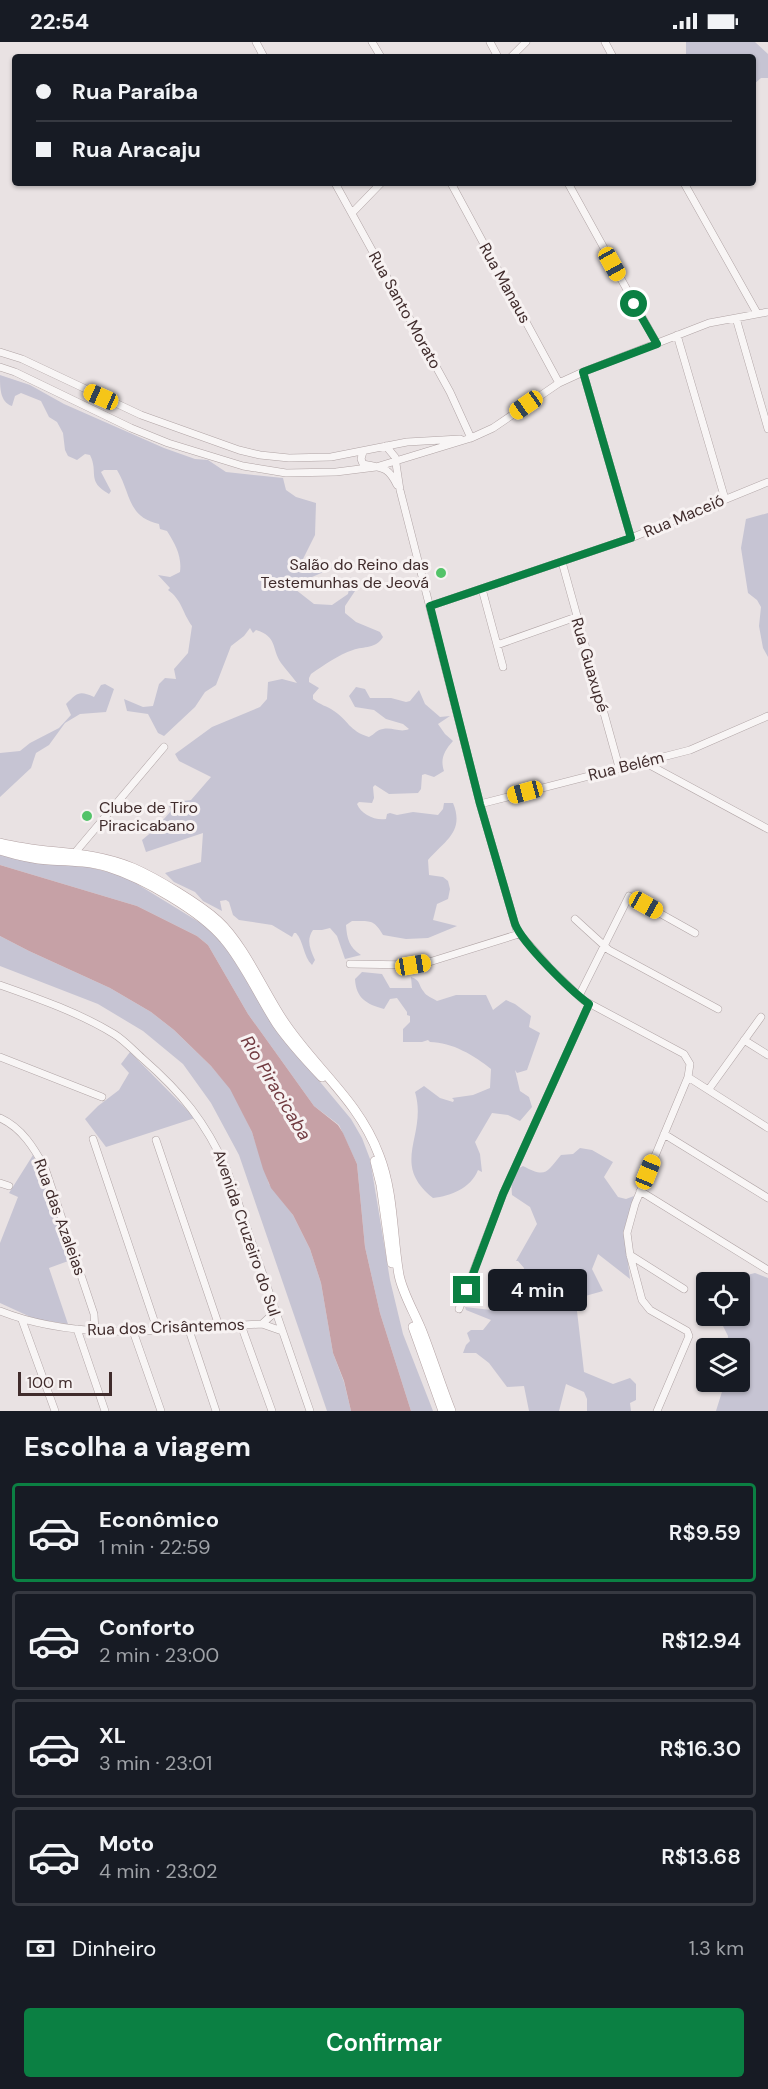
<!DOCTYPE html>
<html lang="pt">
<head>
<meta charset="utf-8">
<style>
  :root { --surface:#171b24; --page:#20242c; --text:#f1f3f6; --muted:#9ea1a6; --line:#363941; --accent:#0b8043 }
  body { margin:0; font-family:"DM Sans",sans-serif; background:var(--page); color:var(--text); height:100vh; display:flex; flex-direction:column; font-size:22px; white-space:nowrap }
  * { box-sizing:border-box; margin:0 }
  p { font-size:20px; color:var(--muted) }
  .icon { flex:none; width:33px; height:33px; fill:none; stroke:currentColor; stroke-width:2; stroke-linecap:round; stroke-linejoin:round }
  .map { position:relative; height:1369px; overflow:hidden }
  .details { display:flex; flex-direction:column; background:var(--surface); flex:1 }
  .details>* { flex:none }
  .banner { position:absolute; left:12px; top:12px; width:744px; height:132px; border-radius:6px; box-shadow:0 2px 4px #0004; display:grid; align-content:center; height:132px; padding:0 24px; background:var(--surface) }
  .fabs { position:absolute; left:696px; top:1230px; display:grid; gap:12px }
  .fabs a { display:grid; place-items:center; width:54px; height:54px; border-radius:6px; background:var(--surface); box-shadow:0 2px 4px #0004; font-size:30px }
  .scale { position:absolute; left:18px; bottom:15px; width:94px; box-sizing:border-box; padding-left:6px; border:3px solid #402c2c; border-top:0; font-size:16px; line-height:21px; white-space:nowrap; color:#402c2c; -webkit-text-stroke:4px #f7f2f2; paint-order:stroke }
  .end { position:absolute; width:27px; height:27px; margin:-14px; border:8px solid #0b8043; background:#fff; box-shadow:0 0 0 3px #fff }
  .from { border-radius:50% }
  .bubble { position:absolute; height:42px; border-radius:6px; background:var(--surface); box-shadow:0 2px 4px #0004; font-size:20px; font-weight:600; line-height:42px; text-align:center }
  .car { position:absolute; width:18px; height:36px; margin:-18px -9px; border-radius:8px; box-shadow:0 0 4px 2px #0007; background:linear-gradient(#f5c518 24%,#345 0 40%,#f5c518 0 76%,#345 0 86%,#f5c518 0) }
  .banner b { display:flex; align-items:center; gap:21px; height:57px; font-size:22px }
  .banner b+b { border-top:2px solid var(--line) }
  .banner i { width:15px; height:15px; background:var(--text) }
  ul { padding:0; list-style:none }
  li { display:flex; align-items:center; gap:18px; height:99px; margin:0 12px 9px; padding:0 12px; border:3px solid var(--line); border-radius:6px }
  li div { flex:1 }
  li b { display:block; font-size:22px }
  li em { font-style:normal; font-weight:600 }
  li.selected { border-color:var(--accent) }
  li>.icon { width:54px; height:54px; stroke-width:1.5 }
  h2 { padding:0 24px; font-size:27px; line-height:72px }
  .pay { display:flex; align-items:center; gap:15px; height:66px; padding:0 24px; font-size:22px }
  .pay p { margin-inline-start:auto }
  .button { display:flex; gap:12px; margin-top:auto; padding:12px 24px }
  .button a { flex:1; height:69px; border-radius:6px; background:var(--accent); color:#fff; font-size:24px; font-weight:600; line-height:69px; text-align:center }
  .status { display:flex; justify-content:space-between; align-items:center; height:42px; padding:0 30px; background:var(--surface); direction:ltr }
  .status svg { height:16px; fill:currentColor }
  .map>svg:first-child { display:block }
  .green { fill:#c6c4d3 }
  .water { fill:#c6a1a6 }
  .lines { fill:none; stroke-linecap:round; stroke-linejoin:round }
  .minor-casing { stroke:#b0a4a5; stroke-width:8 }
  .major-casing { stroke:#b4a3a4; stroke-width:10 }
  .minor { stroke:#f8f5f5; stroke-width:7 }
  .major { stroke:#fff; stroke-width:9 }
  .route { stroke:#0b8043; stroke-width:8 }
  .poi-dot { fill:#53c369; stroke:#f7f2f2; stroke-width:2 }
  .labels { text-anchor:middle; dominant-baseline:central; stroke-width:6; stroke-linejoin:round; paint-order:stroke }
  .street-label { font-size:16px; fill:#402c2c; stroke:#f7f2f2 }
  .poi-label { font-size:16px; fill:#402c2c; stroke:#f7f2f2; text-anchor:end }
  .water-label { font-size:18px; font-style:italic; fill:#70393f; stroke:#f7f2f2 }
</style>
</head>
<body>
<div class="status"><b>22:54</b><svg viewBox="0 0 49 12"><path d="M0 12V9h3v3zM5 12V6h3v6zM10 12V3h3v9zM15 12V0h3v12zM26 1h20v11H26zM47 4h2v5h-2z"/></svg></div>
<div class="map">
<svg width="768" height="1369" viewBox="0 0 768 1369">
  <rect width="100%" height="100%" fill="#e9e2e3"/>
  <path class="green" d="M686 0H755L768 12V36H761L753 43V15H686Z
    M0 333 30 343 64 362 164 406 195 417 208 418 226 430 283 436 286 448 296 455 316 461 315 493 303 517 318 524 340 523 291 544 314 562 332 563 348 552 351 535 355 549 345 564V571L356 580 380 590 383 595C376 607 364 604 353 608 338 613 324 623 311 632L309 636V640L319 646 313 653V657C320 663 327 664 334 669 348 678 349 689 369 695 375 692 376 688 383 687 393 685 400 691 409 687L403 682 386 677 374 668 355 665 349 654 356 645 365 647 370 656H391L406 660 410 659 419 648 425 662 440 675 450 674 438 682 445 692 453 699C444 709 440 717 444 729L434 735 425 732 422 733 421 747 418 751 389 752 375 743 373 745 374 756 372 761 359 760 357 762C361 772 375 779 386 777L387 772 390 771 397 773 413 770 438 773 443 767 444 761H453C465 790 444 799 428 818L429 833 443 835 448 839 450 847 448 857 437 862 433 878 457 884 428 896 406 897 383 893C374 877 370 879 352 879L346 883C347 897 349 905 361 913L345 917 337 894 330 886 322 888H313C306 898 310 907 315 918L312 923C303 914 304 900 296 891H294L292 895 272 883 239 878 233 873 229 860 226 858 220 859 222 869 203 859 195 850 174 840 165 831 201 820 203 791 146 810 142 798 154 788 171 769 168 761 191 758 211 735 179 719 175 712 212 685 260 665 267 657 268 640 282 637 297 641C292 634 286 628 281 621 271 606 278 595 256 588L253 591 250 586 244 594 231 604 216 643 205 650 195 665 164 694 158 691 148 672 127 669 124 657 143 665 153 664 159 642 165 636 176 637 174 627 188 611 192 584C182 570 182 558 168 548L170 546 158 533 170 535 180 530C182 515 176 503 167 489L160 487 159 482C127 475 131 451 117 428H104L101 430 111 449 109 452C86 439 99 431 90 413L85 412 77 418 68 414 65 408 63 391 57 380 49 375 41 359 21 351 15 354 12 364C0 360 0 346 0 333Z
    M768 471V615L763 606 759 584 761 565 757 558 748 551 741 506 746 477Z
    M105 642 114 647 106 670 80 672 65 681 49 703 36 711 31 726 0 755V711L20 709 30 701 59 686 71 673 66 662C77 651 79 648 94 655L101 643Z
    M0 812 84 824 124 834 212 888 224 902 276 987 351 1077 362 1096 370 1117 390 1238 403 1292 433 1369H411L380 1271 365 1205 357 1122 339 1083 314 1064 248 972 208 903 197 894 137 864 0 823Z
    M0 894 29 909 110 946 151 970 174 988 211 1024 231 1047 252 1090 269 1142 293 1173 310 1207 321 1241 333 1311 344 1340 351 1369H327L239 1113 211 1061 183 1022 143 989 98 962 0 924Z
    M362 930 382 932 390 946H412L411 935C421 938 418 943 424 950 426 954 433 956 437 959L456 953H486L493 968 506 958 515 962 531 974 529 985 540 991 527 1028 517 1031 515 1028 520 1049 529 1055 532 1065 520 1079 508 1073 492 1071 475 1100 480 1112 482 1130 478 1128C471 1146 451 1154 433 1156 389 1121 428 1094 415 1050L424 1044 440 1056 453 1060 454 1058 452 1056 473 1053 490 1046 491 1027C475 1014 452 1000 430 1000L428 998 422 1000H403V987L410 980V974L407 973V970L397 956 390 957 384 967C366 962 356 956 355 937Z
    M130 1010 195 1076 106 1105 85 1077 98 1064 119 1048 129 1031 121 1022Z
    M580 1106 592 1108 613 1120 604 1135 618 1155 626 1157 634 1154 624 1188 630 1237 598 1212 592 1227 603 1249 571 1258 577 1269 584 1330 613 1342 630 1336 636 1342V1358L630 1361 631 1369H587V1357L584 1350 566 1342 559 1369H529L524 1344 507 1345 489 1321 476 1311H463L466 1303 470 1299 467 1291 471 1288H483L491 1278 466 1268 465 1265 491 1268 500 1260 497 1247C511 1246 523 1240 524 1226L518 1219H516L537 1182 530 1165 512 1153C511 1142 511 1129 523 1124 546 1136 546 1131 561 1113L573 1112Z
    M33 1113 60 1182 71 1218 49 1226 68 1282 35 1277 0 1261V1201L18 1155 9 1151Z
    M755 1231 768 1236V1369H716L725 1340H740V1306H727L728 1294 718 1274H740V1240H718Z"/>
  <path class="water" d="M0 823 137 864 197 894 208 903 248 972 314 1064 338 1083 343 1091 357 1122 365 1205 380 1271 411 1369H351L344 1339 333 1311 321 1241 310 1207 293 1173 271 1146 263 1127 252 1090 230 1047 211 1024 174 988 151 970 110 946 29 909 0 894Z"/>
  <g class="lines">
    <g class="minor-casing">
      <path id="minor" d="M256 0 264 15
        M372 0 381 15
        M490 0 498 15
        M605 0 613 15
        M511 15 526 0
        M335 141 450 350 471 396
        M451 141 559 341
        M568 141 657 302
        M684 141 757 271
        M352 171 381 141
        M736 276 768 387
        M677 293 725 457
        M0 310 22 317 141 373 239 408 260 413 289 416 331 415 407 400 460 397
        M0 325 15 330 131 386 168 401 243 424 286 431 336 430 376 425 471 396 493 386 559 341 583 330 709 281 768 270
        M583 330 631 496
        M386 404 395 415 400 448 480 762 517 889 549 925 583 958 684 1012 690 1022 688 1035 635 1162 627 1191 630 1213 642 1258 650 1268 687 1289 689 1294 657 1369
        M363 410 361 417 363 422C382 426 388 424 397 443
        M562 520 619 725
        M482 547 503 625
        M430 564 631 496 768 440
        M497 603 576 575
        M644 720 768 787
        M480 762 690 708 768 674
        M73 813 164 705
        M575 877 609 908 718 967
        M350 922 413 923 426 921 519 892
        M0 943C37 956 80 971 114 992 124 998 133 1008 142 1016 182 1051 205 1079 227 1128L310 1369
        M579 954 629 854 695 891
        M744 998 768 1013
        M0 1015 102 1055
        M688 1035 768 1086
        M709 1047 761 975
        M0 1076C22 1086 34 1106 45 1126L94 1272 95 1290
        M664 1092 768 1156
        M93 1097 157 1287
        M156 1098 219 1284
        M0 1141 9 1144
        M640 1149 768 1228
        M630 1213 684 1247
        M459 1267 503 1152 589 962
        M0 1269C83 1302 175 1286 262 1282L282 1289
        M22 1278 55 1369
        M262 1282 275 1270
        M241 1283 272 1369
        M188 1285 216 1369
        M77 1287 105 1369
        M133 1289 161 1369"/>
    </g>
    <g class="major-casing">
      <path id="major" d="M0 801C47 813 87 807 133 826 156 836 199 862 218 879 243 902 263 948 282 977 313 1025 358 1057 379 1113 394 1151 392 1194 399 1233 403 1253 416 1273 423 1292 433 1318 441 1344 451 1369
        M0 808C16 813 33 817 49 818 69 819 89 819 108 825 143 836 201 869 224 897 244 920 260 956 277 982 290 1001 306 1018 322 1035
        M375 1119 381 1143 392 1221
        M413 1285 443 1369"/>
    </g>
    <use href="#minor" class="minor"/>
    <use href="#major" class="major"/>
  </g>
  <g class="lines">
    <path class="route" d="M467 1248 503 1152 589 962C570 948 523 902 515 882L480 762 430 564 631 496 583 330 657 302 634 262"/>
  </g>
  <g class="poi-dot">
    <circle cx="441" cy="531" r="6"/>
    <circle cx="87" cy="774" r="6"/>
  </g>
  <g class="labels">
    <g class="street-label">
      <text transform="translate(505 241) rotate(61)">Rua Manaus</text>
      <text transform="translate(405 268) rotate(61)">Rua Santo Morato</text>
      <text transform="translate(684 474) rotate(-23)">Rua Maceió</text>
      <text transform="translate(590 623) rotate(74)">Rua Guaxupé</text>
      <text transform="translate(626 724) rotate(-14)">Rua Belém</text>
      <text transform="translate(60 1175) rotate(70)">Rua das Azaleias</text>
      <text transform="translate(247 1191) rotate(71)">Avenida Cruzeiro do Sul</text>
      <text transform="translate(166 1285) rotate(-2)">Rua dos Crisântemos</text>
    </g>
    <g class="poi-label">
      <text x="429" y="522">Salão do Reino das<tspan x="429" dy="18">Testemunhas de Jeová</tspan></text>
      <text x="99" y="765" text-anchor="start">Clube de Tiro<tspan x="99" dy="18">Piracicabano</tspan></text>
    </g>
    <g class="water-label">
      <text transform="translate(276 1046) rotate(59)">Rio Piracicaba</text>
    </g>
  </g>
</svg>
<div class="fabs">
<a><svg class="icon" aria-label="locate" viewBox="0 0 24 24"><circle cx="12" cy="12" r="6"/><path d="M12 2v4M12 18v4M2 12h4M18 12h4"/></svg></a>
<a><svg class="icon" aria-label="layers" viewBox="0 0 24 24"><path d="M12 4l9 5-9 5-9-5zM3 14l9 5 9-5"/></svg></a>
</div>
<div class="scale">100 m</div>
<i class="end from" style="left:634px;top:262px"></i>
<i class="end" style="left:467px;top:1248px"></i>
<div class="bubble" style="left:488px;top:1227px;width:99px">4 min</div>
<i class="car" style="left:612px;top:222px;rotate:151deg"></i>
<i class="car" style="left:101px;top:355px;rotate:294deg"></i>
<i class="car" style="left:526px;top:363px;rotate:235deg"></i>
<i class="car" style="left:525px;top:750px;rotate:255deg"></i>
<i class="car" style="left:646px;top:863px;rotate:119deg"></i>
<i class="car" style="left:413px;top:923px;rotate:80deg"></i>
<i class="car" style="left:648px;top:1130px;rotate:22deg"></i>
<div class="banner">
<b><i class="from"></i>Rua Paraíba</b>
<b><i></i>Rua Aracaju</b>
</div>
</div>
<section class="details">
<h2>Escolha a viagem</h2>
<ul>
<li class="selected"><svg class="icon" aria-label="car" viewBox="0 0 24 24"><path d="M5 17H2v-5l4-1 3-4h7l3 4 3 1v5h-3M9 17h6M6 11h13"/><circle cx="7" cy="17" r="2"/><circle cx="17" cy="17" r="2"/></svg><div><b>Econômico</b><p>1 min · 22:59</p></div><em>R$9.59</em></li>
<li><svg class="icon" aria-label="car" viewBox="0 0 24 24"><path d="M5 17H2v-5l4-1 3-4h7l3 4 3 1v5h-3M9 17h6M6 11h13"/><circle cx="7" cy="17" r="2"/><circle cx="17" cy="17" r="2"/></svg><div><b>Conforto</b><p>2 min · 23:00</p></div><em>R$12.94</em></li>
<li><svg class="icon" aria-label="car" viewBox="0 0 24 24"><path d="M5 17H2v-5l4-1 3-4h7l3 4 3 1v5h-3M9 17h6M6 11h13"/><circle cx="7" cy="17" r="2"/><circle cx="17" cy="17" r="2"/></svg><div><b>XL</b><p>3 min · 23:01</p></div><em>R$16.30</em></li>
<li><svg class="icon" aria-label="car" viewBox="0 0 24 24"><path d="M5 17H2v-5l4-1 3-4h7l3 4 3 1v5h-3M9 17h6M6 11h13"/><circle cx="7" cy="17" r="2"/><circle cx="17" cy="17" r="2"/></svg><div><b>Moto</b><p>4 min · 23:02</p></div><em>R$13.68</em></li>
</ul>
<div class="pay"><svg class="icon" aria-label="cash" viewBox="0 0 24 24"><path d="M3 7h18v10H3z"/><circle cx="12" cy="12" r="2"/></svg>Dinheiro<p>1.3 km</p></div>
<div class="button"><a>Confirmar</a></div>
</section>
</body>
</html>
